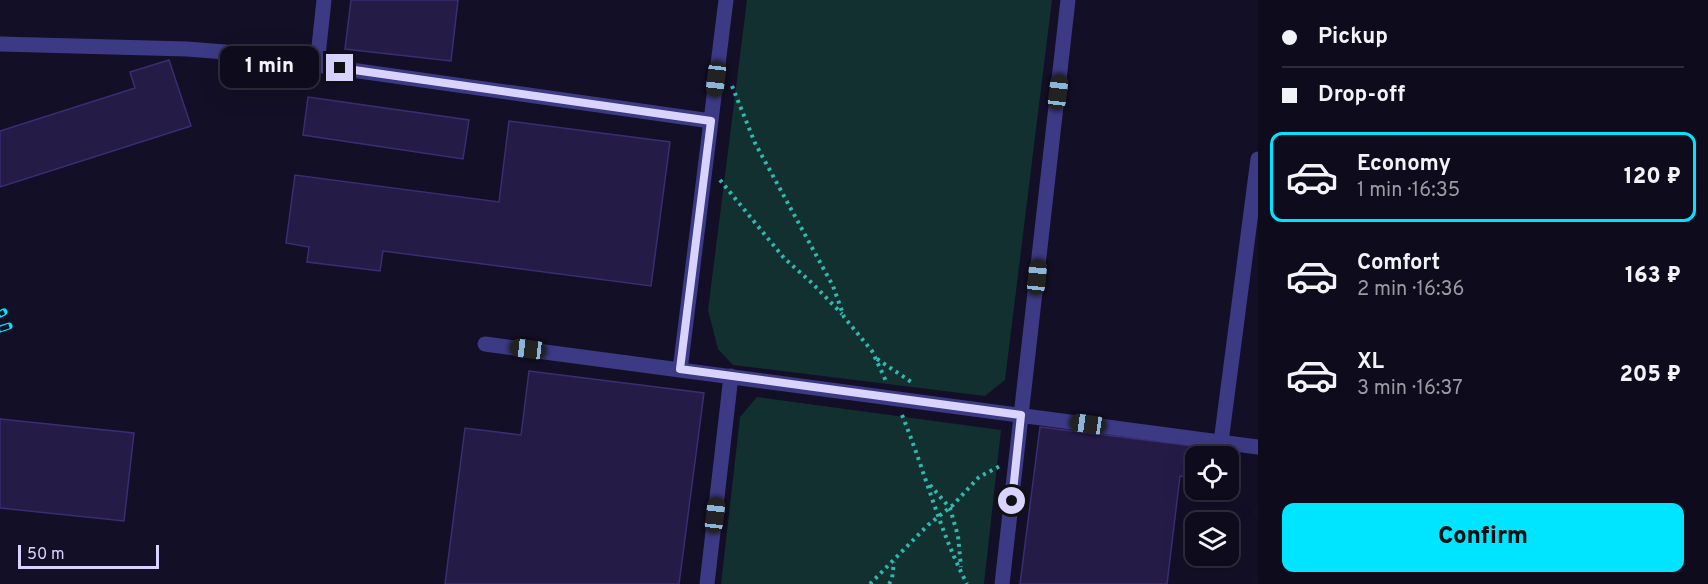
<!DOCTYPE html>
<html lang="en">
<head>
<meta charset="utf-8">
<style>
  :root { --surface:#0e0b1c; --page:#1c1929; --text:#f1f3f6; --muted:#9b9ba3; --line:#2e2b3b; --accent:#00e5ff }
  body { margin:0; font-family:Overpass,sans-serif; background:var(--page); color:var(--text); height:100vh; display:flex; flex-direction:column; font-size:22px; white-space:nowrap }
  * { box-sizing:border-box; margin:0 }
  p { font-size:20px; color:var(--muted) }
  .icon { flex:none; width:33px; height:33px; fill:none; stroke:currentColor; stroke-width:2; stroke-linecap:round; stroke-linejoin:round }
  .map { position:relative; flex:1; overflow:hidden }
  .details { display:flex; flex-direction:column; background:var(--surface); width:450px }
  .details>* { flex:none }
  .hud { display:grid; align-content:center; height:132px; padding:0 24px; background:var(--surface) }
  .tools { position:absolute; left:1185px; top:446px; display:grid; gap:12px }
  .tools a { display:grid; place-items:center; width:54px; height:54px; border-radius:12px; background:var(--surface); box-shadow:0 6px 24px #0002,0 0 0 2px var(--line); font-size:30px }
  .scale { position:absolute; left:18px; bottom:15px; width:141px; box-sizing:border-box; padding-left:6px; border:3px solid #d9d4ff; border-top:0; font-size:16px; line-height:21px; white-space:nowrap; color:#d9d4ff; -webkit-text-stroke:4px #130f26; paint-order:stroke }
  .end { position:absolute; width:27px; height:27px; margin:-14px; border:8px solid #d9d4ff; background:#111; box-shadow:0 0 0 3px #111 }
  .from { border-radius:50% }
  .bubble { position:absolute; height:42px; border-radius:12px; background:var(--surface); box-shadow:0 6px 24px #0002,0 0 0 2px var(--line); font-size:20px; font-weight:800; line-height:42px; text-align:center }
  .car { position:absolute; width:18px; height:36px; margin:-18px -9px; border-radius:8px; box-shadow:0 0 4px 2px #0007; background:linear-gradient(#222 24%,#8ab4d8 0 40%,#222 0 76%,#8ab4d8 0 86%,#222 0) }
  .hud b { display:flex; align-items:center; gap:21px; height:57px; font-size:22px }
  .hud b+b { border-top:2px solid var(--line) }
  .hud i { width:15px; height:15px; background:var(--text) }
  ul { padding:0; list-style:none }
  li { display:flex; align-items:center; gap:18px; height:90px; margin:0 12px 9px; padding:0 12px; border:3px solid transparent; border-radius:12px }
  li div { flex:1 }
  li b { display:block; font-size:22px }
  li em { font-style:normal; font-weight:800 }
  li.current { border-color:var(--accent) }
  li>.icon { width:54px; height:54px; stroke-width:1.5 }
  .cta { display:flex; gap:12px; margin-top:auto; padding:12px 24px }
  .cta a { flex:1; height:69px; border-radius:12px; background:var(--accent); color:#111; font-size:24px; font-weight:800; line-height:69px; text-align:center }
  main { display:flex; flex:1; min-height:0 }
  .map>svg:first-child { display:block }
  .green { fill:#12302f }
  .building { fill:#241b47; stroke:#3b2d73; stroke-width:1.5 }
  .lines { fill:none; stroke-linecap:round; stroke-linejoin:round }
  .path { stroke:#2fb8b0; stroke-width:4; stroke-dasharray:3 4.5; stroke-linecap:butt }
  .minor { stroke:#3d3a85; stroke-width:15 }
  .rail-casing { stroke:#00e5ff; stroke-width:7 }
  .rail { stroke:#130f26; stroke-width:4.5; stroke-dasharray:14; stroke-linecap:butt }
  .route { stroke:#d9d4ff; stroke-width:8 }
</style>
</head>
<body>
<main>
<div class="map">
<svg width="1258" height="584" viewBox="0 0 1258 584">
  <rect width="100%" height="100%" fill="#130f26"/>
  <path class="green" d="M747 0H1052L1005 380 985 396 733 365 718 349 708 310Z
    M757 397 1001 430 984 584H721L740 417Z"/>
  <path class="building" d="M351 0H458L451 61 345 49Z
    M169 60 191 126 0 187V131L135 88 130 72Z
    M308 97 469 120 463 159 303 135Z
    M509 121 670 142 651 286 383 251 380 271 307 262 309 247 286 243 295 175 499 202Z
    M529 371 704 393 679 584H445L465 428 521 435Z
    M0 419 134 433 124 521 0 508Z
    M1040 427 1193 446 1190 477 1180 476 1167 584H1020Z"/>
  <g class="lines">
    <path class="path" d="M732 86 755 143 833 286 844 317 872 351 886 381
      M720 180 784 258 812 283 842 314
      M877 359 913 383
      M902 415C925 471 939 530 967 584
      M930 485 950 508 958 536 961 567
      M870 584 928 525 953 505 979 477 1000 466
      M889 584 892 579 894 562"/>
    <path class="minor" d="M0 44 187 49 225 52 711 121
      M317 65 324 0
      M485 344 1258 447
      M680 370 726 0
      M1221 442 1258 159
      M707 584 731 376
      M1002 584 1068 0"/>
    <g class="rail-casing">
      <path id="rail" d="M0 314 4 312
        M0 329 9 326"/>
    </g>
    <use href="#rail" class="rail"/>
  </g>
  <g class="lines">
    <path class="route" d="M340 68 711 121 680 369 1021 415 1012 501"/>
  </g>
</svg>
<div class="tools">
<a><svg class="icon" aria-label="locate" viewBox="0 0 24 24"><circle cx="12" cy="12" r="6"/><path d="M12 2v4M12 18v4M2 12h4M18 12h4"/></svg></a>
<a><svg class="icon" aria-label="layers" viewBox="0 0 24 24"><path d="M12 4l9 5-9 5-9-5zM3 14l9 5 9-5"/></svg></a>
</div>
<div class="scale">50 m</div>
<i class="end from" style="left:1012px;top:501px"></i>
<i class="end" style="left:340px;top:68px"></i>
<div class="bubble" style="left:220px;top:46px;width:99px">1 min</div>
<i class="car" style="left:716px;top:79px;rotate:187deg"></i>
<i class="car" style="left:1058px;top:92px;rotate:7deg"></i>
<i class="car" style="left:1037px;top:277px;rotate:6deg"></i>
<i class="car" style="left:528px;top:349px;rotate:277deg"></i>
<i class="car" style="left:1088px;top:424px;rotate:278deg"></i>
<i class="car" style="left:715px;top:515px;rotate:7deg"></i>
</div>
<section class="details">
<div class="hud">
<b><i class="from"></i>Pickup</b>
<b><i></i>Drop-off</b>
</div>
<ul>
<li class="current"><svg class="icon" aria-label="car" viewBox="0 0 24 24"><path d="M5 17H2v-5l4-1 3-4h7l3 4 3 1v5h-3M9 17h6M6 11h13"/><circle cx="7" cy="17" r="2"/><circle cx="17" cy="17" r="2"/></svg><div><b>Economy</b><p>1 min · 16:35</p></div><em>120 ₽</em></li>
<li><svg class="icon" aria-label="car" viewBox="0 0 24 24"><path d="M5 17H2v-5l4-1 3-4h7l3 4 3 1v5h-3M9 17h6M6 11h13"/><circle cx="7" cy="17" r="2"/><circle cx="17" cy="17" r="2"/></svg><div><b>Comfort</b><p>2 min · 16:36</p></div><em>163 ₽</em></li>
<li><svg class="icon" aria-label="car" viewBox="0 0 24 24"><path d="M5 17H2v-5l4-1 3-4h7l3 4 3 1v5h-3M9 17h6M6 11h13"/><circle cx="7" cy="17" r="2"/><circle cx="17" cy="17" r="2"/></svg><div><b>XL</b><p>3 min · 16:37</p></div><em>205 ₽</em></li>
</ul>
<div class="cta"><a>Confirm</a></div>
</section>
</main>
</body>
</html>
